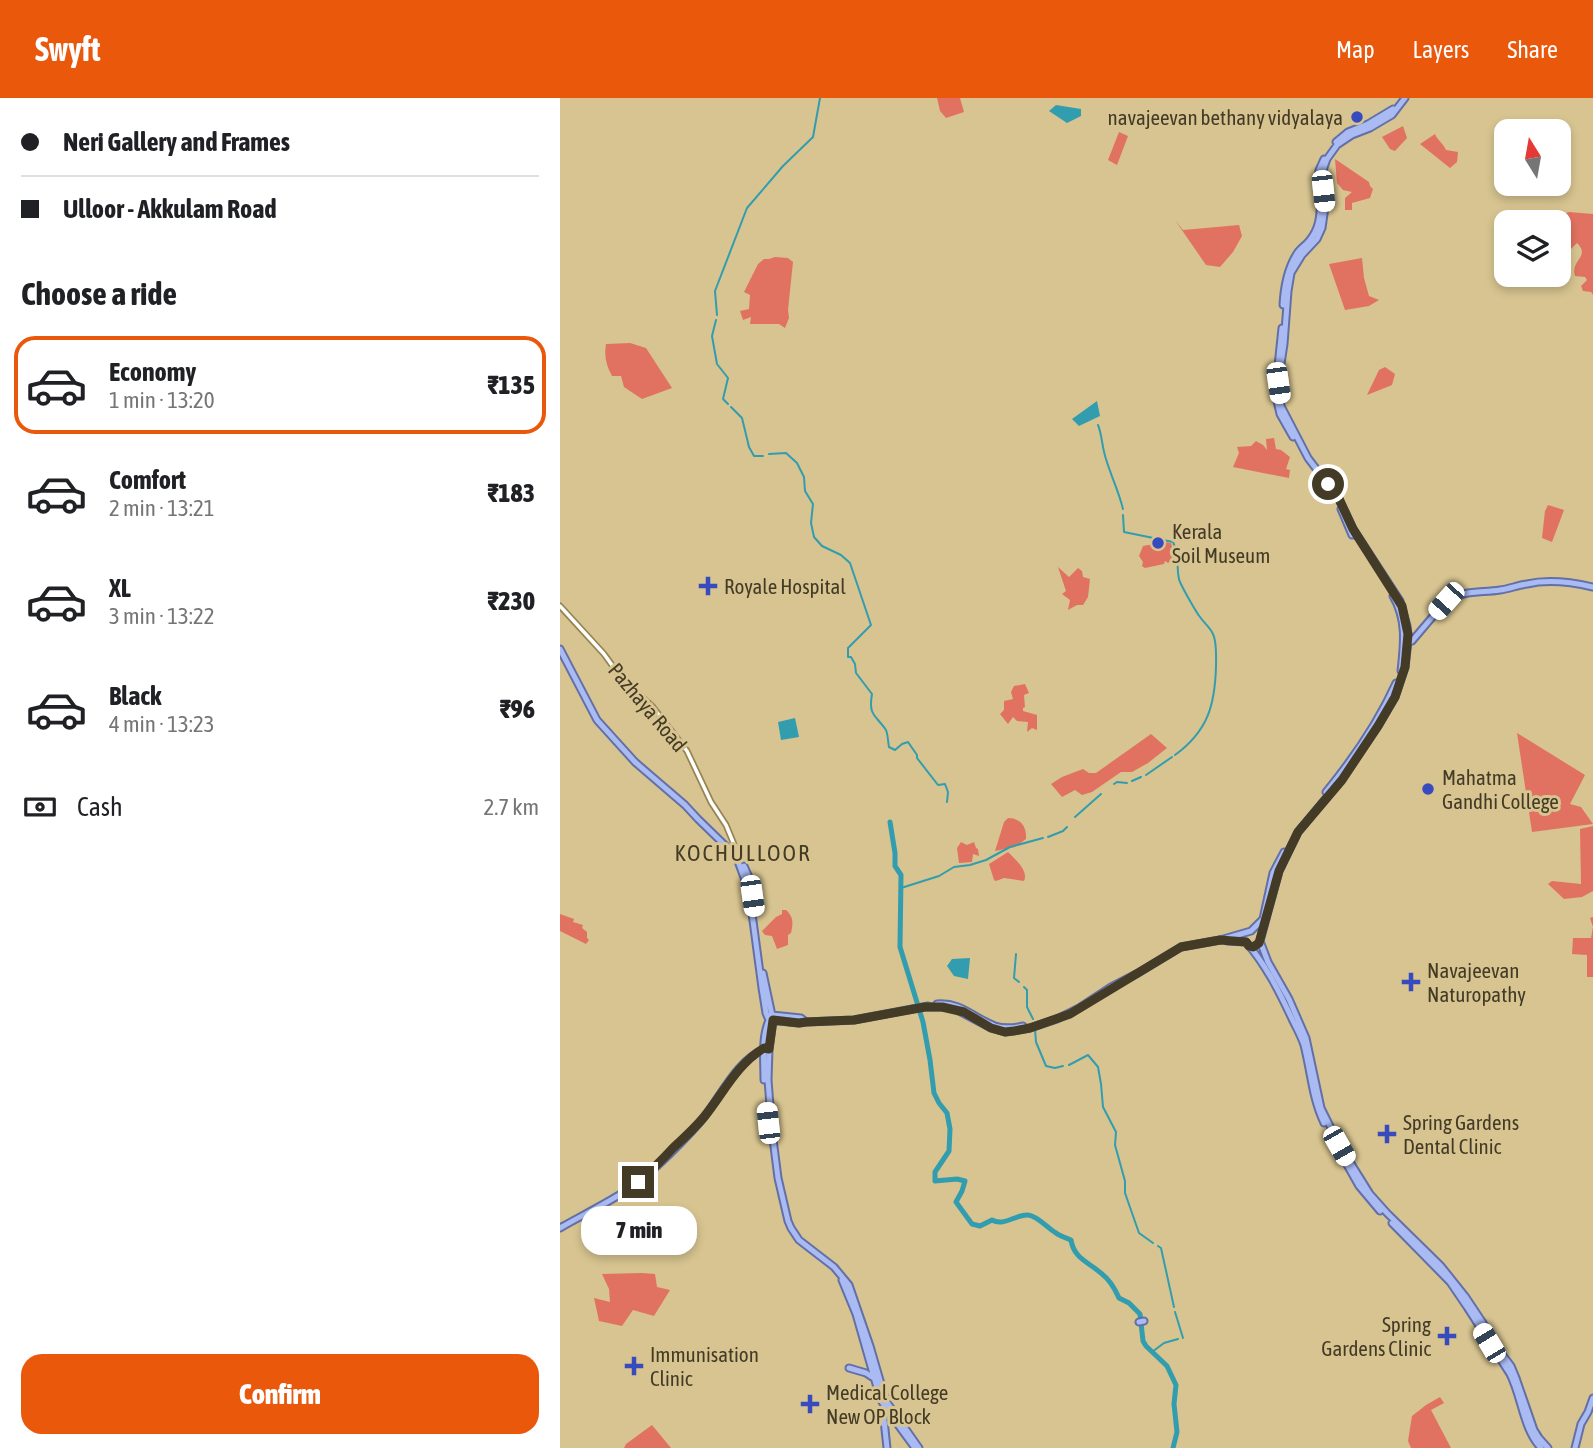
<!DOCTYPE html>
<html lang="en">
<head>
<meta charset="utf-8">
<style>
  :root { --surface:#fff; --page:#f6f6f6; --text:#202124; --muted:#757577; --line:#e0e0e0; --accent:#ea580c }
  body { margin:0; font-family:"Asap Condensed",sans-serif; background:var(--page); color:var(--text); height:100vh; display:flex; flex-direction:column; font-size:26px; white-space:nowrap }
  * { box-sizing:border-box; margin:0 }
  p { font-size:23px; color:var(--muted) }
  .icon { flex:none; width:38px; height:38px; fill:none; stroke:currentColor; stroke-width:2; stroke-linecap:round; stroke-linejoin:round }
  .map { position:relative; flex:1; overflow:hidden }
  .panel { display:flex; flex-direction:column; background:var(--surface); width:560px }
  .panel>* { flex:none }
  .hud { display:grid; align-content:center; height:154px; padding:0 21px; background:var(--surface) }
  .needle { width:46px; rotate:349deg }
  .fabs { position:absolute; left:934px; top:21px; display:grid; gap:14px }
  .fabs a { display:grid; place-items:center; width:77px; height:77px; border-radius:14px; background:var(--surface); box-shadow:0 4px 10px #0003; font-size:35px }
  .end { position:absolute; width:32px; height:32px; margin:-16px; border:9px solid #433b26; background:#fff; box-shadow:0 0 0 4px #fff }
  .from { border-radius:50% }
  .bubble { position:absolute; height:49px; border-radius:21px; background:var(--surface); box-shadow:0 4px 10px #0003; font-size:23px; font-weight:800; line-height:49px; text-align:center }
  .car { position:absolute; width:21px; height:42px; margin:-21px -10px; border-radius:9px; box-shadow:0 0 5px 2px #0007; background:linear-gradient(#fff 24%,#345 0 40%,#fff 0 76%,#345 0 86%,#fff 0) }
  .hud b { display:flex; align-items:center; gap:24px; height:66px; font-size:26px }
  .hud b+b { border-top:2px solid var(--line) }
  .hud i { width:18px; height:18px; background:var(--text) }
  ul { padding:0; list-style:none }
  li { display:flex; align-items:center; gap:21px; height:98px; margin:0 14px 10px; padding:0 7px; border:4px solid transparent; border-radius:21px }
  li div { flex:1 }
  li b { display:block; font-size:26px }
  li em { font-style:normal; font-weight:800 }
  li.selected { border-color:var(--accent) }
  li>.icon { width:63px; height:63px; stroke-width:1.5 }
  h2 { padding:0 21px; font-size:32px; line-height:84px }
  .pay { display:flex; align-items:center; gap:18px; height:77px; padding:0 21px; font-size:26px }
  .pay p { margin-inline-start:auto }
  .button { display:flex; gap:14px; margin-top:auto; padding:14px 21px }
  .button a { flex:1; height:80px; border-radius:21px; background:var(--accent); color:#fff; font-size:28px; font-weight:800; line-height:80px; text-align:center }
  header { display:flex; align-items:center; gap:42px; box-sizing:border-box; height:98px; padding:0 35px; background:var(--accent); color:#fff }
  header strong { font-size:33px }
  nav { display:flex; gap:38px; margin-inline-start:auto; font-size:24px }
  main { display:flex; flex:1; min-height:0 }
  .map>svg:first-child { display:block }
  .green { fill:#e17261 }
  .water { fill:#329dae }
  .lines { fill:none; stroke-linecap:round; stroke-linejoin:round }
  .stream { stroke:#329dae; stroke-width:2 }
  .river { stroke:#329dae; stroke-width:5 }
  .minor-casing { stroke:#968452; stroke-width:7 }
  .major-casing { stroke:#6270a7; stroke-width:9 }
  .minor { stroke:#fff; stroke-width:3.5 }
  .major { stroke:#aabbf4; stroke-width:5 }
  .route { stroke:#433b26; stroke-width:9 }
  .poi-dot { fill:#374bbe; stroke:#d7c490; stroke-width:2.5 }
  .labels { text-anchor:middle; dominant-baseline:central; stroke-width:6; stroke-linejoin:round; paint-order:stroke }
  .poi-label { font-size:21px; fill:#433b26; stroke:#d7c490; text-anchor:start }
  .street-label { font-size:21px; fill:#433b26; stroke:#d7c490 }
  .neighbourhood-label { font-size:23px; letter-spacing:2px; fill:#433b26; stroke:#d7c490 }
</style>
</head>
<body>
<header>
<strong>Swyft</strong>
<nav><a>Map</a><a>Layers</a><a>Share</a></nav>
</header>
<main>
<section class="panel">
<div class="hud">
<b><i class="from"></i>Neri Gallery and Frames</b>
<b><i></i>Ulloor - Akkulam Road</b>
</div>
<h2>Choose a ride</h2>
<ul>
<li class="selected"><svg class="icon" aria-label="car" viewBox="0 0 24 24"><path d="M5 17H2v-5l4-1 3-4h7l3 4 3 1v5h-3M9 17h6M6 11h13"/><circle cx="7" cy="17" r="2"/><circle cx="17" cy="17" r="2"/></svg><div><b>Economy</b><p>1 min · 13:20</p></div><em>₹135</em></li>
<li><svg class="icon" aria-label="car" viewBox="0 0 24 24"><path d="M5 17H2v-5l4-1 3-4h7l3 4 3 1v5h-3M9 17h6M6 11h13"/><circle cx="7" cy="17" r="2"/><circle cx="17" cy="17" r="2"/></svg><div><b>Comfort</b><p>2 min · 13:21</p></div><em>₹183</em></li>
<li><svg class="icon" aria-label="car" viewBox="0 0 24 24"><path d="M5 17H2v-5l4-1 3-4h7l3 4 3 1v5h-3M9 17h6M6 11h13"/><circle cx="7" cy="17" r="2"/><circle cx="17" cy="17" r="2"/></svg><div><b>XL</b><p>3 min · 13:22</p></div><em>₹230</em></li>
<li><svg class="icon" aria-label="car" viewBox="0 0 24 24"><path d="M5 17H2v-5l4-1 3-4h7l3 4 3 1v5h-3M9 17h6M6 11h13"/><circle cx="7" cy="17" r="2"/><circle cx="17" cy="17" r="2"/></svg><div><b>Black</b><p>4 min · 13:23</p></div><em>₹96</em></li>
</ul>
<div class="pay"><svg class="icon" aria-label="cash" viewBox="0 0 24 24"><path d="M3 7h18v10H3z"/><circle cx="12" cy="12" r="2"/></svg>Cash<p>2.7 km</p></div>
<div class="button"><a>Confirm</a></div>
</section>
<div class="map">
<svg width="1033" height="1350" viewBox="0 0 1033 1350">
  <rect width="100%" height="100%" fill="#d7c490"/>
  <path class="green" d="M377 0H400L404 14 386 20 380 13Z
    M843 28 847 40 835 53 830 51 822 39Z
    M559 34 568 38 557 67 548 62Z
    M875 36C878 43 883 45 886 52L898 54 897 64 890 70 860 46Z
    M775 61 809 84 810 88 813 91 810 100 792 105V112H785V100L792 94 783 92 777 85Z
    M1009 114 1033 116V197L1031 194 1023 193 1021 188 1027 182 1025 179 1015 178C1010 162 1031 159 1017 145L1009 153 999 154V124H997L999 118Z
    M615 122 623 132 679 127 682 138 673 154 660 169 646 167Z
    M215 159 228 160 233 164 228 212 229 220 225 230 219 226H190L191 219 183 222 180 213 189 211 190 197 184 194 198 166 204 161H209Z
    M802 160 804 180 809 198 819 202 809 208 785 212 769 166Z
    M70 245 86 250 112 290 82 301 64 289 61 278H52C46 267 44 258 46 246Z
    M825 269 835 276 832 287 807 297 819 272Z
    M714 340 716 351 721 352 730 359 726 371 730 372 729 380 673 369 679 355 677 349 691 348 696 343 703 347 707 352 706 341Z
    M988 407 1004 412 992 444 982 440 985 413Z
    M605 444 611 445 615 459 608 465 605 463 604 466 585 470 582 468 583 464 579 458 583 448Z
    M498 469 509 479 518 470 522 473 523 479 530 481 528 499 523 507H517L508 512 510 502 502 496 506 493Z
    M465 586 469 595 464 597 465 609 463 610V613L477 617V632L472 630 467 634 468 624 457 623 453 619 448 626 440 616 444 612V603L453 601 451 594 454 588Z
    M957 635 1025 677 1010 706 1021 709 1033 726 972 734Z
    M591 636 607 650 588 665 572 674H561L532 694 522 697 515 692 502 699 491 686 502 679 523 671 529 675H536Z
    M448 720C460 720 467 728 466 741L455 749 435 753 444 724Z
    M1033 728V793L1022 799 1004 801 988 786 992 783 1021 786 1020 731Z
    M401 744 407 747 414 744 416 750 418 751 419 758 413 756 412 764 399 765 397 750Z
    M448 754C455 761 469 773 464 783L444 780 436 783 434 782 429 766Z
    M222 812H226C234 819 233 826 231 835L228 837V847L217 851 212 838 205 837 202 833 216 819 222 816Z
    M0 816 14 821 13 824 23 827 22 830 27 834V840L29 842 26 846 0 833Z
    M1033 819V879H1027V857L1012 856 1013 840H1031L1033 829 1030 820Z
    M82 1175 95 1176 97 1189 110 1192 94 1218 73 1212 62 1228 39 1223 34 1200 50 1204 49 1191 42 1176Z
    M880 1299 884 1305 871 1312 891 1350H851L848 1343 852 1318 866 1307Z
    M92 1327 111 1350H64L66 1346Z"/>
  <path class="water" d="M496 7 521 11V18L507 25 489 13Z
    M537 303 540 318 519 328 512 321Z
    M235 620 239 639 221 642 218 624Z
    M410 860 408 881 394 878 387 868 392 861Z"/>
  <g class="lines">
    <path class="stream" d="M157 217 155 193 187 110 223 68 253 39 260 0
      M156 222 152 238 157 266 168 280 163 301 168 306
      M171 309 182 320 189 349 194 358H203
      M538 327C542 336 542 350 546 361 551 378 559 394 563 411
      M209 356 226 355 237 365 244 379 245 393 253 406 251 425 254 439 262 448 281 457 290 465 311 527 288 550V559H291L295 566 296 575 312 596C308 618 316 617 326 632 328 637 328 644 329 649L335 652 342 646 348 644 357 657V660L378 687 385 686 388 694 387 704
      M563 417 564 434 613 444C620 459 616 468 619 481 620 486 636 514 640 519 644 525 650 529 653 536 657 544 656 558 656 568 655 607 648 633 615 657
      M586 677 612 659
      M572 683 581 679
      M554 686 557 684 567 685
      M515 719 541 696
      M488 739 503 733 507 729
      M341 790 379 778 394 769 410 767 426 762 450 749 483 740
      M456 856 454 880 459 884
      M464 889 467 892V909L473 921
      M475 931 476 944 486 968 495 970 503 968
      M509 967 528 957 538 969 541 986 543 1009 556 1034 555 1047 565 1083V1095L579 1135 593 1145
      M598 1148 601 1150 614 1209
      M615 1214 623 1240
      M592 1254 604 1245 618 1241"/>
    <path class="river" d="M330 724 335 755V768L341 777 340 849 363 924 370 962 374 995 379 1005 387 1015 390 1031 389 1053 375 1074V1083L397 1081 405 1083 402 1093 396 1104 412 1126 420 1128 432 1122C444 1129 456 1116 468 1117 478 1118 487 1130 496 1135 500 1138 506 1140 511 1142 514 1161 529 1164 542 1176 550 1182 555 1191 559 1200L569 1205 580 1216 583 1243 586 1248 607 1268 616 1287 614 1306 617 1334 613 1350"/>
    <g class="minor-casing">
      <path id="minor" d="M0 508 44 556 62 581 92 608 127 653 151 704 166 727 178 756 176 758"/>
    </g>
    <g class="major-casing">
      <path id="major" d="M845 0 832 17 810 30 792 37 777 47 767 61 761 78 765 109 762 130 757 141 742 157 731 175 728 193 724 246 718 285 721 308 748 360 779 401 793 431 840 503 847 528 848 544 845 569 835 599 818 628 781 682 738 734 719 773 700 843 708 864 729 901 746 940 761 1010 780 1048 810 1096 827 1115 881 1168 905 1198 923 1225 932 1243 951 1268 956 1280 974 1332 979 1340 988 1350
        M776 44 788 34 808 26 833 11
        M758 81 759 72 764 61
        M723 207C724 188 727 170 738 154 741 150 746 147 749 143 760 130 760 117 761 101
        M716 287 722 230
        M717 303 720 316 733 339
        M781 411 792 437
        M833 498C847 522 844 546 841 573
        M847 544 852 543 886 503C903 492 921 495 940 492 949 491 958 487 967 486 989 481 1011 484 1033 489
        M0 551 37 622 75 664 125 707 138 721 176 758 189 793 202 890 206 915 209 922 239 925 246 924 294 922 368 908
        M766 694C793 661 818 625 836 585
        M184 768 188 777 191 789
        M667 843 686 844
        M686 844C706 867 720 895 733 923 737 931 741 938 744 947 751 974 752 1000 764 1025
        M203 875 213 922 209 951 208 982 212 1033 218 1080 228 1123 231 1130 239 1142 274 1169 289 1187 310 1248 326 1303 359 1350
        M377 906C401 904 414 920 435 928 444 931 454 930 463 928
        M365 909H386L397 912 431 930 445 934 470 930 497 921 519 910 551 889 578 875 621 849 660 842 691 833 703 821 713 775 724 754
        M212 917 241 920 246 924
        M204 982C204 962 201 938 210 920
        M777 1049 799 1088 820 1113
        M832 1125 890 1184 907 1209 950 1276C962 1300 963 1331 981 1350
        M0 1130C33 1111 68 1096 96 1069 111 1055 128 1038 141 1023 160 1000 177 961 205 951
        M282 1182 296 1216 320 1300 325 1309 355 1350
        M579 1224 584 1223
        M289 1270 306 1275 312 1279
        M325 1308 324 1322 327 1350
        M1015 1350 1021 1326 1028 1314 1033 1300"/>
    </g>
    <use href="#minor" class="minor"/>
    <use href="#major" class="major"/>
  </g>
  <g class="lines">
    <path class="route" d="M78 1084C91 1073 102 1062 113 1050 124 1040 134 1031 144 1019 163 996 176 967 204 950L209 951 213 922 239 925 246 924 294 922 365 909H382L404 914 431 930 445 934 454 933 470 930 510 916 621 849 660 842 686 844 689 848 693 849 699 845 719 773 738 734 782 682 818 628 835 599 845 569 848 536 842 508 793 431 779 401 768 386"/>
  </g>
  <g class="poi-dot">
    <circle cx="797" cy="19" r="7"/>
    <circle cx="598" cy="445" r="7"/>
    <path d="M144.5 477.5h7v7h7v7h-7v7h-7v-7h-7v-7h7z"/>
    <circle cx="868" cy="691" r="7"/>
    <path d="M847.5 873.5h7v7h7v7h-7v7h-7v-7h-7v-7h7z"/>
    <path d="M823.5 1025.5h7v7h7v7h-7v7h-7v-7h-7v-7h7z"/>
    <path d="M883.5 1227.5h7v7h7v7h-7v7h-7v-7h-7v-7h7z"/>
    <path d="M70.5 1257.5h7v7h7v7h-7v7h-7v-7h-7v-7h7z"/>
    <path d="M246.5 1295.5h7v7h7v7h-7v7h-7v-7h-7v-7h7z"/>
  </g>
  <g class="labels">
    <g class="poi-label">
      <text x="783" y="19" text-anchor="end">navajeevan bethany vidyalaya</text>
      <text x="612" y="433">Kerala<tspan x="612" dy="24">Soil Museum</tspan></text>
      <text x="164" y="488">Royale Hospital</text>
      <text x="882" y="679">Mahatma<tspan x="882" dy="24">Gandhi College</tspan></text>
      <text x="867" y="872">Navajeevan<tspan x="867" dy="24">Naturopathy</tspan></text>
      <text x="843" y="1024">Spring Gardens<tspan x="843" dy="24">Dental Clinic</tspan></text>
      <text x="871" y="1226" text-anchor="end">Spring<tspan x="871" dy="24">Gardens Clinic</tspan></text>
      <text x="90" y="1256">Immunisation<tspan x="90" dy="24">Clinic</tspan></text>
      <text x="266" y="1294">Medical College<tspan x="266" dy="24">New OP Block</tspan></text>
    </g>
    <g class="street-label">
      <text transform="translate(88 609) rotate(50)">Pazhaya Road</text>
    </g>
    <g class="neighbourhood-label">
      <text x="183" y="755">KOCHULLOOR</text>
    </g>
  </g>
</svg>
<div class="fabs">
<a><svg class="needle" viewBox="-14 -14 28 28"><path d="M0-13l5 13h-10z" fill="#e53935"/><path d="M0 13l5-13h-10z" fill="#757577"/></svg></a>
<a><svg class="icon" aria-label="layers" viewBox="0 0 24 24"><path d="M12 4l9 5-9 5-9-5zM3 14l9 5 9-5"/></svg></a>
</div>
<i class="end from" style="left:768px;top:386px"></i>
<i class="end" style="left:78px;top:1084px"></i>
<div class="bubble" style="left:21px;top:1108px;width:116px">7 min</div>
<i class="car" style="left:763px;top:93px;rotate:174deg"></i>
<i class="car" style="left:718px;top:285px;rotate:172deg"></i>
<i class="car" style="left:886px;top:503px;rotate:222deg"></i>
<i class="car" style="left:192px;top:798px;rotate:172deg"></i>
<i class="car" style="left:208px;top:1025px;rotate:354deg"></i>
<i class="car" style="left:779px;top:1048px;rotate:150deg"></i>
<i class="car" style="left:929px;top:1245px;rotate:329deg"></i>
</div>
</main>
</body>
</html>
